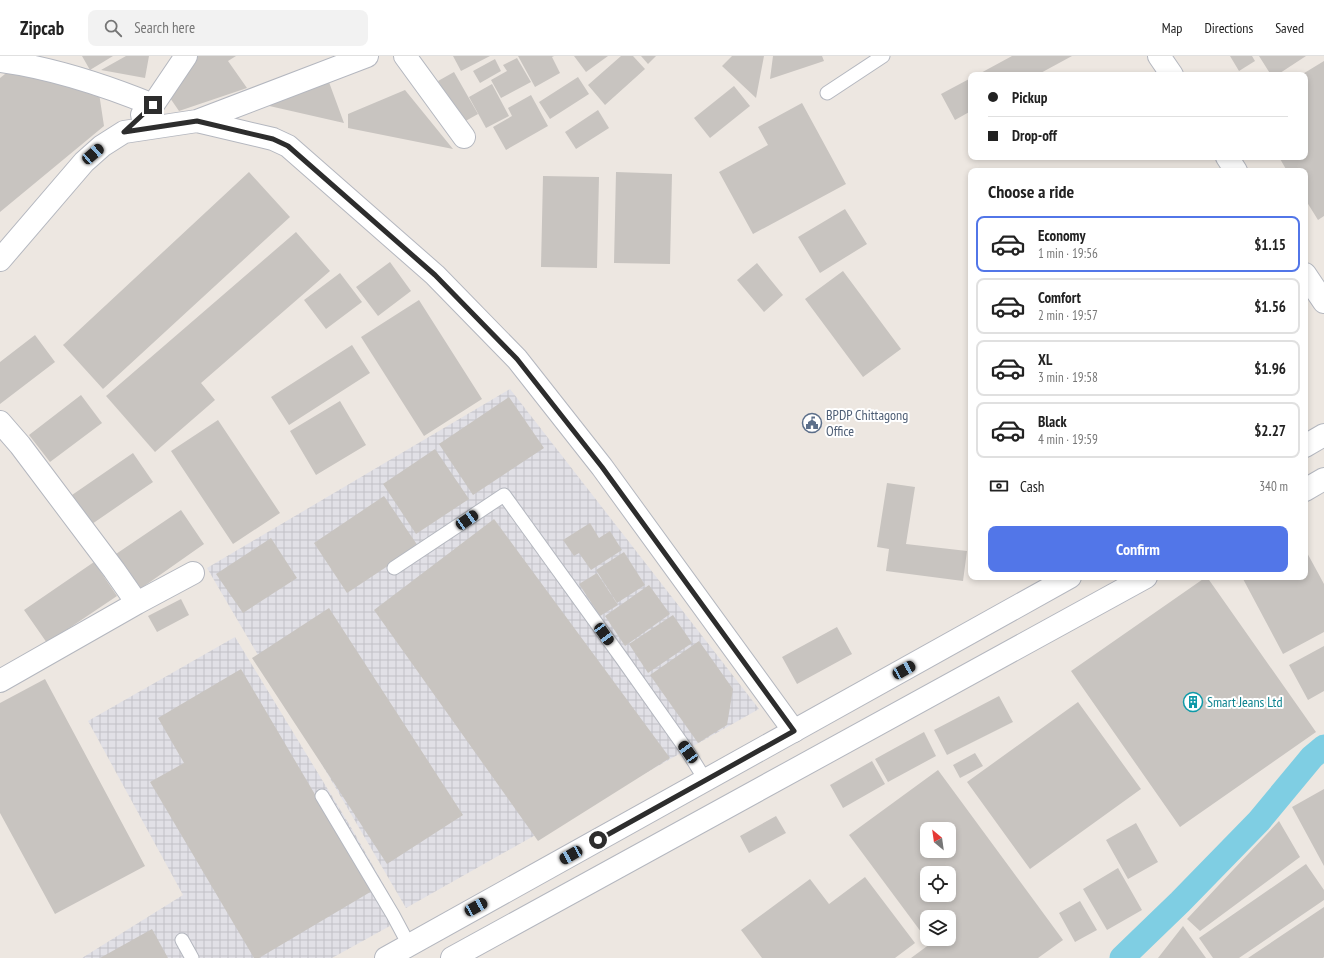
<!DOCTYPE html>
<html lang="en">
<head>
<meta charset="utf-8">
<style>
  :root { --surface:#fff; --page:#f2f2f2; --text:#222; --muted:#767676; --line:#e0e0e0; --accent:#5276e8 }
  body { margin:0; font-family:"PT Sans Narrow",sans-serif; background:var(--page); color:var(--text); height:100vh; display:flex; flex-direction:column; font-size:15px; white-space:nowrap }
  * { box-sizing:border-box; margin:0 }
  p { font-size:13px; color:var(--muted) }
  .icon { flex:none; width:22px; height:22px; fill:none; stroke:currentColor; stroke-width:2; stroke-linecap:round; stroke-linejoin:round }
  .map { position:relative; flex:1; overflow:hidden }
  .drawer { position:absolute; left:968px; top:112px; width:340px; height:412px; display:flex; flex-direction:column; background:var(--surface); border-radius:8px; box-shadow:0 2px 6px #0003 }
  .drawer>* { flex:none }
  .banner { position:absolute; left:968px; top:16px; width:340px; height:88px; border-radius:8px; box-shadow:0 2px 6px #0003; display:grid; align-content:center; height:88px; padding:0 20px; background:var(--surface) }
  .needle { width:26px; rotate:331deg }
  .controls { position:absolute; left:920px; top:766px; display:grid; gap:8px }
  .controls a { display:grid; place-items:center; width:36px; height:36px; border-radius:8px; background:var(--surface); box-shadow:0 2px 6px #0003; font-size:20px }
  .end { position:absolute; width:18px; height:18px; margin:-9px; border:5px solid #2d2d2d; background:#fff; box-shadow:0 0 0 2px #fff }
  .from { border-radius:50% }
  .car { position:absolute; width:12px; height:24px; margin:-12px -6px; border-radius:5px; box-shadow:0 0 3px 1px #0007; background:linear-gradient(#222 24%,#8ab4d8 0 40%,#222 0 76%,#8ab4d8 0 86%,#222 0) }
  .banner b { display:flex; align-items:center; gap:14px; height:38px; font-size:15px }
  .banner b+b { border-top:1px solid var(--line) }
  .banner i { width:10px; height:10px; background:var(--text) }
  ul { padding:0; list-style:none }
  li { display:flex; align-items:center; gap:12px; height:56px; margin:0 8px 6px; padding:0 12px; border:2px solid var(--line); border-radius:8px }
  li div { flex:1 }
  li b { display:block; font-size:15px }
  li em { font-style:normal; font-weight:700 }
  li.on { border-color:var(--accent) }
  li>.icon { width:36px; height:36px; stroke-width:1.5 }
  h2 { padding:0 20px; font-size:18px; line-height:48px }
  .pay { display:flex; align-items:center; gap:10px; height:44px; padding:0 20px; font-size:15px }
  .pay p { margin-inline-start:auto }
  .primary-button { display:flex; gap:8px; margin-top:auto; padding:8px 20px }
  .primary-button a { flex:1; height:46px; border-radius:8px; background:var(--accent); color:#fff; font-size:16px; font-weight:700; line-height:46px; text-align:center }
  header { display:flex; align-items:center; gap:24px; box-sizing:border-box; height:56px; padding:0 20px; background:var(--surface); border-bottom:1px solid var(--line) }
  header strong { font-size:19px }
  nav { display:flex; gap:22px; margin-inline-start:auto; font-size:14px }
  .search { width:280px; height:36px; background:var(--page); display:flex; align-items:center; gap:10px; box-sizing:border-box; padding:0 14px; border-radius:8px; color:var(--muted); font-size:15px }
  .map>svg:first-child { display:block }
  .industrial { fill:url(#industrial-grid) }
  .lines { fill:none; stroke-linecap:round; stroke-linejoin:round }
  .canal { stroke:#7fcee3; stroke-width:25 }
  .building { fill:#c8c4c0; fill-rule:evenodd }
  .lane-casing { stroke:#b4b7bf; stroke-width:15 }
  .street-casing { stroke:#b4b7bf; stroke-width:24 }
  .secondary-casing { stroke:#b4b7bf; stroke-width:24 }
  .lane { stroke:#fff; stroke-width:13 }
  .street { stroke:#fff; stroke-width:22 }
  .secondary { stroke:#fff; stroke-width:22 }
  .route { stroke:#2d2d2d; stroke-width:5 }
  .labels { text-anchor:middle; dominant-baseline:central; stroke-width:4; stroke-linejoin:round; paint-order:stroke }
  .service-label { font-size:14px; fill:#4e5e75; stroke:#fff; text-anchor:start }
  .culture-label { font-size:14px; fill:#0d838f; stroke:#fff; text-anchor:start }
</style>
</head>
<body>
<header>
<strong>Zipcab</strong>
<div class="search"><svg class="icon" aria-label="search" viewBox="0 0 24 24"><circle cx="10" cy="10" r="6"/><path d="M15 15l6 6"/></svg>Search here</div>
<nav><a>Map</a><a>Directions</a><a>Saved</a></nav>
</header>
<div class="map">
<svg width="1324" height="902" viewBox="0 0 1324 902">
  <defs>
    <pattern id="industrial-grid" width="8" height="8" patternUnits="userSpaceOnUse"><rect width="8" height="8" fill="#e1e0e6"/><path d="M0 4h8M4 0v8" fill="none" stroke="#c1c0c6"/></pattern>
  </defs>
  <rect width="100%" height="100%" fill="#ede7e1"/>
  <path class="industrial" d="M510 333 759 653 406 852 207 512Z
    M235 581 352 773 402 861 397 866 332 902H82L183 839 88 665Z"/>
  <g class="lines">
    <path class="canal" d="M1122 902 1180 846 1259 765 1312 701 1324 691"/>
  </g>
  <path class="building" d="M82 0H113L90 14Z
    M126 0H149L145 22 101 14Z
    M192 0H236L228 5 247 32 179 55 168 39Z
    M453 0H490L461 15Z
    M518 0H554L552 1 560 17 535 31Z
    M574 0H608L586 16Z
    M621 0H633L645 13 605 49 588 29Z
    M641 0H656L648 8Z
    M732 0H764L756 42 722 10Z
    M773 0H822L824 5 770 23Z
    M1012 0H1072L1037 19H977Z
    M1230 0H1252L1255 5 1239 15Z
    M1259 0H1306L1277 19H1271Z
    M517 2 531 26 501 42 491 24 507 15 503 9Z
    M495 3 501 15 480 27 473 15Z
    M1324 5V160L1318 164 1305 143V115H1287L1279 101H1305V19H1301Z
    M10 14 99 37 104 70 0 156V22Z
    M454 16 478 58 462 67 438 25Z
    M326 18 344 67 252 46Z
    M578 21 589 38 550 63 539 46Z
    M971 22V55L955 64 941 38Z
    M492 28 509 60 486 72 469 41Z
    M734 30 750 50 710 82 694 62Z
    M405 34 453 93 348 72V58Z
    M531 39 548 70 506 94 493 71 512 60 508 52Z
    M802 47 846 128 753 178 719 116 768 89 758 71Z
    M598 54 609 72 576 93 565 76Z
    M249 116 290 161 103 333 63 289Z
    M616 116 672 118 670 208 614 207Z
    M543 120 599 121 597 212 541 211Z
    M845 153 867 188 820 217 798 181Z
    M296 176 330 215 201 327 215 344 155 396 106 340Z
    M390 206 411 235 378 260 356 231Z
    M757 207 783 239 764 256 737 224Z
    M843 215 901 293 863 321 805 243Z
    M340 217 362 246 326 273 304 244Z
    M419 244 482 343 424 380 361 281Z
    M35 279 55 306 0 348V306Z
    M352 289 370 317 289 369 271 341Z
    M81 339 102 367 50 406 29 379Z
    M509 341 544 392 473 439 439 388Z
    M340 345 366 389 316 419 290 375Z
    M218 364 280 457 233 488 171 395Z
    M435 393 469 443 416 478 383 428Z
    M133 397 153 426 92 468 72 439Z
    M887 427 915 431 906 488 967 495 963 525 886 515 889 493 877 491Z
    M384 440 418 490 347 537 314 487Z
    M181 454 204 488 140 533 116 498Z
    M494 463 670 702 538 785 374 554Z
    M590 467 599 482 610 475 622 494 591 514 579 497 574 500 563 484Z
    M271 482 297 522 243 557 216 518Z
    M1305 493 1324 528V576L1283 598 1242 521H1305Z
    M624 496 645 529 617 547 596 514Z
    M94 506 117 540 47 587 24 554Z
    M597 517 618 549 600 560 579 528Z
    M1206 521H1207L1316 676 1180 771 1071 615Z
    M649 529 670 558 625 590 605 560Z
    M181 543 189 559 157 576 148 560Z
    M329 552 463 759 387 808 252 602Z
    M673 559 692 587 648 617 629 588Z
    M837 571 852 598 797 628 782 601Z
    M699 585 733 633 727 669 698 687 650 619Z
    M1324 590V635L1308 644 1289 609Z
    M241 613 372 835 259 902H254L150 726 184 707 158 662Z
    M45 623 145 810 55 858 0 757V647Z
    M999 640 1013 666 947 699 934 674Z
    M1078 646 1141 733 1030 813 967 726Z
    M924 676 936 700 888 726 875 703Z
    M975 697 983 710 960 722 953 709Z
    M872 705 885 728 843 752 830 729Z
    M938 714 1063 884 1038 902H911L930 888 849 779ZM927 773H949V795H927ZM927 817H949V839H927ZM927 861H949V883H927Z
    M1324 733V810L1292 751Z
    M776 760 786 777 749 797 740 780Z
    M1279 765 1300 801 1200 875 1187 863Z
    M1136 767 1158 806 1128 823 1106 784Z
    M1306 808 1324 834V844L1239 902H1213L1199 882Z
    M1118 812 1142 854 1107 874 1083 833Z
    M865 821 915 887 895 902H762L741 874 810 823 829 848Z
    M1080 845 1097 874 1075 886 1059 857Z
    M1324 851V901L1323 902H1248Z
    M1183 870 1206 902H1158Z
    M152 873 168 902H100Z"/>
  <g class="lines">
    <g class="lane-casing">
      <path id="lane" d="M827 37 883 0
        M394 512 504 439 623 604 688 696 706 725
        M322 740 393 859 409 889
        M182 884 192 902"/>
    </g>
    <g class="street-casing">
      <path id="street" d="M405 0 464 81
        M0 5C53 12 104 29 153 49
        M142 59 153 49 186 0
        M197 65 367 0
        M0 204 84 106 102 90 124 76 197 65 273 83 288 90 435 219 517 303 602 411 794 675
        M0 366 20 389 114 514 137 547 0 625
        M137 547 193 517"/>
    </g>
    <g class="secondary-casing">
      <path id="secondary" d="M1159 0 1172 19
        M1227 101 1236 115
        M1305 218 1324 246
        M1305 390 1324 379
        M1305 434 1324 423
        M386 902 1070 521
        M452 902 1146 521"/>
    </g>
    <use href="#lane" class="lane"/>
    <use href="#street" class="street"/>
    <use href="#secondary" class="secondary"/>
  </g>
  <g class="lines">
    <path class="route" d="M153 49 124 76 197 65 273 83 288 90 435 219 517 303 602 411 794 675 598 784"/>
  </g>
  <defs>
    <g id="civic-ring" transform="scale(1)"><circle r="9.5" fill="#fff" stroke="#5c6f8a" stroke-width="1.5"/><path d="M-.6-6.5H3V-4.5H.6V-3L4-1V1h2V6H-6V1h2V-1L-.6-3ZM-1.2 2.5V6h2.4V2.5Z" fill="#5c6f8a"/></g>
    <g id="building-ring" transform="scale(1)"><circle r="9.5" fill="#fff" stroke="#0f9aa8" stroke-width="1.5"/><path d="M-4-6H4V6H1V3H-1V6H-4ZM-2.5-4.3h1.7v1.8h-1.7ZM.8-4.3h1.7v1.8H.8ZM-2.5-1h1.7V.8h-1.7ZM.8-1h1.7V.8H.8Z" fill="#0f9aa8"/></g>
  </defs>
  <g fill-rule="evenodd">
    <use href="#civic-ring" x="812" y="367"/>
    <use href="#building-ring" x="1193" y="646"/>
  </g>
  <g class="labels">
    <g class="service-label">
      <text x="826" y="359">BPDP Chittagong<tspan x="826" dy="16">Office</tspan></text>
    </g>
    <g class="culture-label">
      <text x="1207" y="646">Smart Jeans Ltd</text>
    </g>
  </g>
</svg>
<div class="controls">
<a><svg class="needle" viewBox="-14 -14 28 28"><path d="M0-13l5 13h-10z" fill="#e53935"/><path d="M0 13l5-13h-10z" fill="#767676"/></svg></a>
<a><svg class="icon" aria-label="locate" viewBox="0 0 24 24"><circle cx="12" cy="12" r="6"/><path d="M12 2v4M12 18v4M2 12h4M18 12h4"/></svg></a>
<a><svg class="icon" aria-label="layers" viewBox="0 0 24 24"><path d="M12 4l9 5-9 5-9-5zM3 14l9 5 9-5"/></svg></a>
</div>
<i class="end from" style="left:598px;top:784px"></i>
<i class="end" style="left:153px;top:49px"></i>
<i class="car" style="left:93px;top:98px;rotate:49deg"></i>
<i class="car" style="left:467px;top:464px;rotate:56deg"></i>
<i class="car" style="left:604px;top:578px;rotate:144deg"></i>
<i class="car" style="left:904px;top:614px;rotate:61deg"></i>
<i class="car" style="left:688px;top:696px;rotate:325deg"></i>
<i class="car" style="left:571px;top:799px;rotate:241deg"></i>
<i class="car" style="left:476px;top:851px;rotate:61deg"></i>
<div class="banner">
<b><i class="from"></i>Pickup</b>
<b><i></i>Drop-off</b>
</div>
<section class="drawer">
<h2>Choose a ride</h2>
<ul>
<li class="on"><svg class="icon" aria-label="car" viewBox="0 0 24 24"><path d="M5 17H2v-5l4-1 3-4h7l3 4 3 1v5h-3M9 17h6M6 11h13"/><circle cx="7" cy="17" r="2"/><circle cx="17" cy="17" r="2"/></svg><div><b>Economy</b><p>1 min · 19:56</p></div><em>$1.15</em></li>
<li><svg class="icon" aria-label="car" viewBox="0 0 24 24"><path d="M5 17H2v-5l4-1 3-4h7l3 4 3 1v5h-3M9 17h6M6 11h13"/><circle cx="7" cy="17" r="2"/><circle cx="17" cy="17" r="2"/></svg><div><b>Comfort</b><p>2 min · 19:57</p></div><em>$1.56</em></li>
<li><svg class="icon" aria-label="car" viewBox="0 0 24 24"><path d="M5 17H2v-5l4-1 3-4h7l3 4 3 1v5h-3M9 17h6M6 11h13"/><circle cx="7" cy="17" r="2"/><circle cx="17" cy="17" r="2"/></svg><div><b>XL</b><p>3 min · 19:58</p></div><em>$1.96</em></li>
<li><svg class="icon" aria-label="car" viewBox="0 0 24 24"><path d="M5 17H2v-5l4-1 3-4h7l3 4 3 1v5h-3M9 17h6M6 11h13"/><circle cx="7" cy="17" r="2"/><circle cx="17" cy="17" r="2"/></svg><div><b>Black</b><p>4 min · 19:59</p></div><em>$2.27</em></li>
</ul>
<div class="pay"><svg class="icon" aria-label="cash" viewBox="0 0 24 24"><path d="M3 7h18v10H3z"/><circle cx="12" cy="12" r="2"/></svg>Cash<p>340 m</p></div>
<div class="primary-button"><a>Confirm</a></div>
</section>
</div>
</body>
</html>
